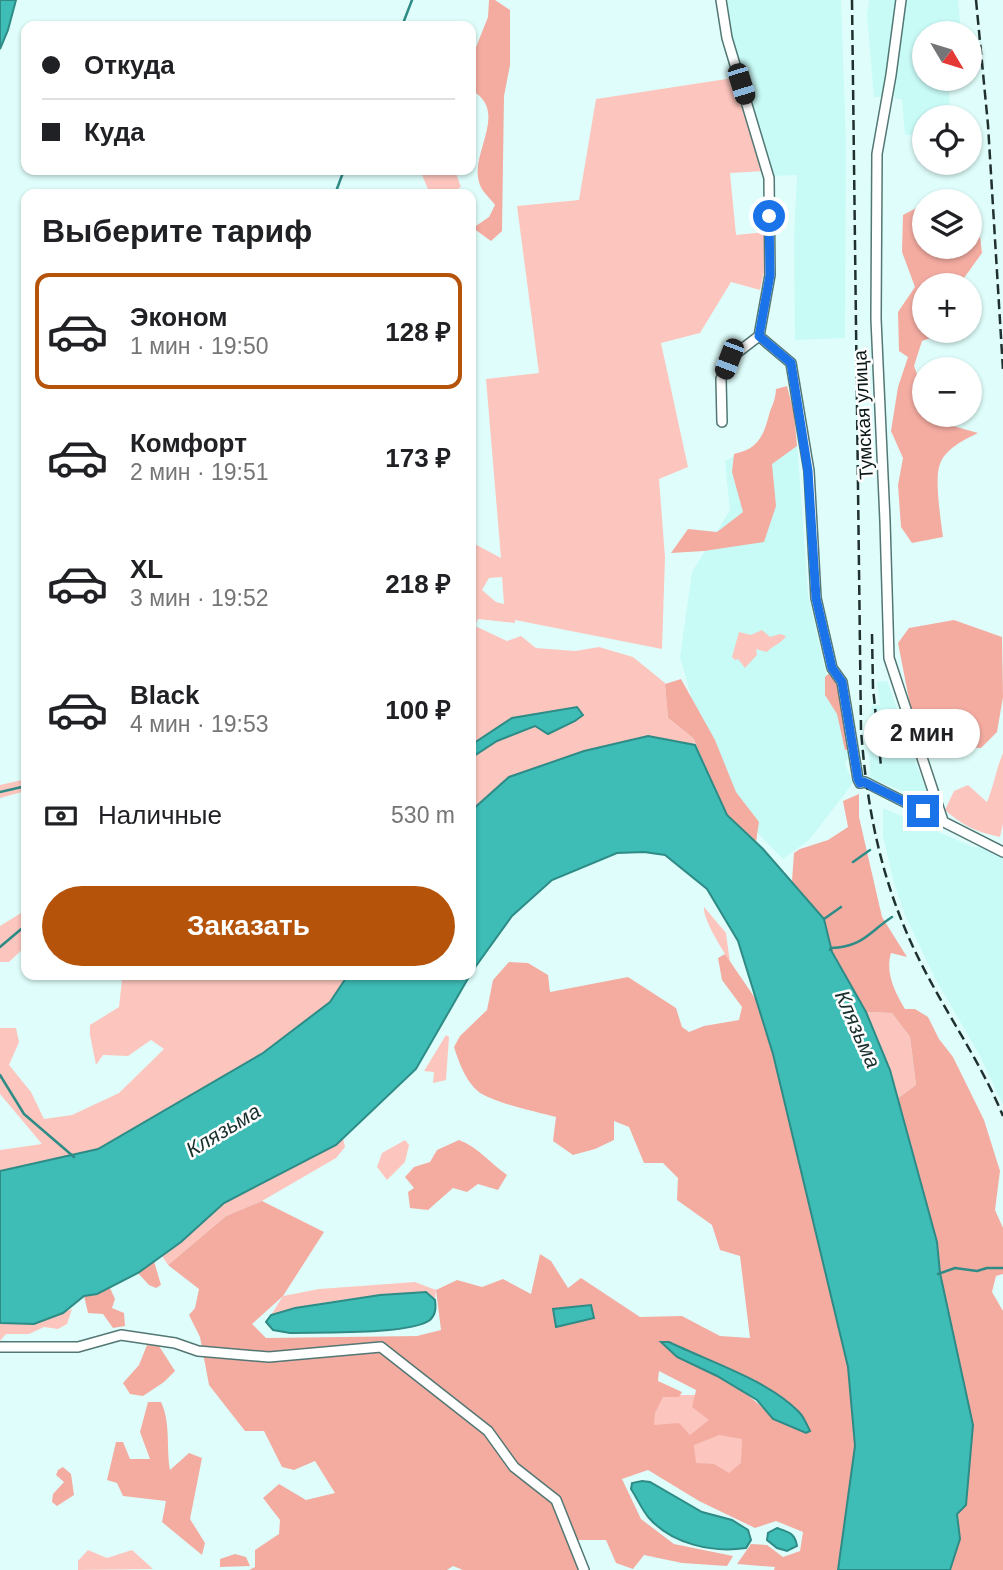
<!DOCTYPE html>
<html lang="ru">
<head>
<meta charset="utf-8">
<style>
  :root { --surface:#fff; --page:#f2f2f2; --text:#202124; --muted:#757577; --line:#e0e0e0; --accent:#b45309 }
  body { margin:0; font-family:Arial,sans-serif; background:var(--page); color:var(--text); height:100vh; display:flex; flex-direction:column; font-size:26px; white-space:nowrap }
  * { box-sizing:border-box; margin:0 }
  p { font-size:23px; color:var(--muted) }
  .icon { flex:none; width:38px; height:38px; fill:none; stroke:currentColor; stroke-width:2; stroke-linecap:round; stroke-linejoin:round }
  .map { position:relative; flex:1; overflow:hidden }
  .side { position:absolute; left:21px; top:189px; width:455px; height:791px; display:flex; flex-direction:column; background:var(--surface); border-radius:14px; box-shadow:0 2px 5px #0004 }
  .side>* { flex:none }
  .banner { position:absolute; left:21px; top:21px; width:455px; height:154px; border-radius:14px; box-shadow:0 2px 5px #0004; display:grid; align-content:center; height:154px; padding:0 21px; background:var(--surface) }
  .needle { width:46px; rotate:128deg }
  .fabs { position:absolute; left:912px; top:21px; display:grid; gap:14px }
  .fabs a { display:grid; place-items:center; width:70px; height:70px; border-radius:50%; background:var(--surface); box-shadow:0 2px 5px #0004; font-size:35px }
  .end { position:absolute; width:32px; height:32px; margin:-16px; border:9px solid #1a73e8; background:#fff; box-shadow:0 0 0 4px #fff }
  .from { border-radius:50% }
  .bubble { position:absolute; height:49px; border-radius:24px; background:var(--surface); box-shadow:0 2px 5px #0004; font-size:23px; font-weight:800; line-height:49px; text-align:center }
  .car { position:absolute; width:21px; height:42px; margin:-21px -10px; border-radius:9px; box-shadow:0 0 5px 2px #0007; background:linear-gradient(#222 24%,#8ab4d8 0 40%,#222 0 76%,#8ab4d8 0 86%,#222 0) }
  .banner b { display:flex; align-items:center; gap:24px; height:66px; font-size:26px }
  .banner b+b { border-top:2px solid var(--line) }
  .banner i { width:18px; height:18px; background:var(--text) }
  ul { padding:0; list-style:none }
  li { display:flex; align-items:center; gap:21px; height:116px; margin:0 14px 10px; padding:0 7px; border:4px solid transparent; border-radius:14px }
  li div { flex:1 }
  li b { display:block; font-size:26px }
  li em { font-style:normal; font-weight:800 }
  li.current { border-color:var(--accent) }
  li>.icon { width:63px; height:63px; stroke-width:1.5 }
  h2 { padding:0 21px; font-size:32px; line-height:84px }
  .pay { display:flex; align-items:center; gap:18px; height:77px; padding:0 21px; font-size:26px }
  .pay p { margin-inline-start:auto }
  .cta { display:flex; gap:14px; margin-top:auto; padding:14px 21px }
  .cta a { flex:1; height:80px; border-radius:42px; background:var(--accent); color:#fff; font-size:28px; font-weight:800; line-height:80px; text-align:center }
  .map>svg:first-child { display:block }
  .built { fill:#c8faf6 }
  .green { fill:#fcc6be; fill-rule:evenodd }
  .forest { fill:#f4aca1; fill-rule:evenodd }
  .water { fill:#3ebcb6; stroke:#2e8b86; stroke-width:2 }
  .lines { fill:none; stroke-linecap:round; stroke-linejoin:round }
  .stream { stroke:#2e8b86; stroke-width:2.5 }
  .street-casing { stroke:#537774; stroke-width:12 }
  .street { stroke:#fff; stroke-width:9 }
  .rail { stroke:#1f302f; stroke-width:2.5; stroke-dasharray:10 5; stroke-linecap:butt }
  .route { stroke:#1a73e8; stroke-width:9 }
  .labels { text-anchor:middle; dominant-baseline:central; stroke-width:5; stroke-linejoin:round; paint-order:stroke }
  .street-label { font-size:19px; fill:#091817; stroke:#fff }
  .water-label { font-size:21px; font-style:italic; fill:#1a302f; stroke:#fff }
</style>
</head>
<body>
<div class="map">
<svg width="1003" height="1570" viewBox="0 0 1003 1570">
  <rect width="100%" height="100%" fill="#dffefb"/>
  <path class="built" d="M726 0H841L846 143 845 338 795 340 794 239 797 175 772 176 728 26Z
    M869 0H958L961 33H924V79L965 80 948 81 951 117H924V134L905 135 902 99H895V96L874 97 867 15Z
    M796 428 808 594 825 669 846 740 845 750 850 753 845 764 853 783 810 839 783 859 735 810 703 738 680 657 692 572 730 510 725 461Z
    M887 681 927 793 924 800 870 778 869 726 872 706 880 705 877 682Z
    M883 808 973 847H984L1003 856V1105L980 1056 936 980 905 915 894 883 883 836Z"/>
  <path class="green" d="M733 78 764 171 730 173 736 235 765 232V268L760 290 731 282 700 333 661 343 688 467 659 479 665 557 662 649 515 620V623L478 619 475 626 507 641 521 636 536 648 575 651 599 647 633 657 665 683 668 718 693 738 695 745 648 736 510 777 471 811V542L501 558 486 379 539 373 517 206 579 200 596 99ZM502 577 504 604 496 602 482 590 489 578Z
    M420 170 455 171 461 187 450 194H430Z
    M762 630 770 637 780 634 786 636C781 644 773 645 767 652L756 649 757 655 745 668 738 659 735 660 732 657 739 632 751 635Z
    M1003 753V824L1000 837C977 832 963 826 945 810L954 791 968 785 987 802C994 786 996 769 1003 753Z
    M26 779V791L0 798V785Z
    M704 907 726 933 730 962C723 951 702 918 704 907Z
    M26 910V946L9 962H0V926Z
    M126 975H348L330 1002 263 1053 98 1149 0 1171V1150L42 1144 0 1094V1028H16L19 1042 9 1065 31 1092 44 1119 72 1115 119 1093 164 1049 151 1040 128 1056 103 1055 96 1065 90 1035V1025L119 1007 122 979Z
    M866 1012 892 1013 910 1037 916 1085 898 1098 890 1070Z
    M446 1035 449 1037 446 1080 433 1083 434 1072 424 1071Z
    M343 1138 345 1147 336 1158 262 1201 226 1216 168 1265 162 1256 181 1242 224 1203 336 1145Z
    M405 1140 409 1145 405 1162 387 1180 377 1167 382 1153Z
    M415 1282 436 1290 435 1300 426 1292C374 1295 321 1300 271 1315L283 1296 319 1289Z
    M72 1309 67 1324 58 1329 44 1327 29 1334H6L0 1341V1323L34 1324Z
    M650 1395H700L747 1439 742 1479 650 1467Z
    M88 1550 107 1558 132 1550 153 1569 78 1570V1561Z"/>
  <path class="forest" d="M489 0H495L510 10V65L504 96 502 231 491 241 473 228 489 217 495 205C490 198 481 191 479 182 470 152 510 111 471 90V60L488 17Z
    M924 204V247H970V217L978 219 982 253 964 278 969 285H924V331H949L922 341 914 366 920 382 924 415H933L939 422 978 433C964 440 946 448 940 464 934 478 941 521 943 537L912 543 901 527 898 485 903 458 891 431 898 387 908 357 899 351 898 312 915 287 902 252 903 215Z
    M787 386 794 413 797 446 772 464 776 506 764 542 704 551 671 553 688 529 717 532 743 512 732 472 734 454C758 449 763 437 769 415 772 404 775 403 776 389Z
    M954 620 1002 637 1003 697 997 732 981 748 933 746 915 730 898 643 909 628Z
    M828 674 834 678 839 689 852 747 847 750H845L837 714 825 695V677Z
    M681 679 715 740 736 792 759 822 756 842 727 815 693 738 668 718 665 684Z
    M859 794V817L882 917 907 957 891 953C885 973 895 992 905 1009H915L928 1017 939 1039 953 1057 984 1120 1000 1171 995 1210 1003 1228V1274L996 1276 992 1292 1003 1311V1570H950L960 1539 937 1242 898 1098 916 1085 910 1037 892 1013 866 1012 832 952 824 919 792 881 794 853 800 849 828 840 848 827 843 801Z
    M725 954 755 998 773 1054 848 1367 855 1446 838 1570H774L775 1567 737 1564 751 1544 767 1545 783 1557 800 1551 803 1532 776 1521 755 1528 699 1501 648 1470 622 1479 641 1519 674 1544 733 1556 727 1566 682 1563 644 1555 633 1569 616 1563 606 1540H572L578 1570H463L453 1566 447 1570H249L255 1567V1550L279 1534 280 1520 263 1498 279 1484 306 1500 335 1493 315 1461 294 1470 282 1467 264 1431H245L209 1385 200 1337 189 1315 195 1308 199 1289 168 1265 226 1216 262 1201 324 1232 283 1296 252 1324 266 1338 417 1336 441 1330 436 1290 457 1280 482 1287 503 1279 531 1294 540 1254 551 1261 568 1288 581 1278 640 1317 682 1316 720 1336 750 1338 740 1256 720 1250 712 1225 677 1200 678 1178 663 1163H644L629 1127 614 1121V1140L595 1149 573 1155 553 1141 556 1117C536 1112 500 1104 482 1094 467 1085 459 1063 454 1047L460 1036 487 1010 493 980 509 962 528 963 548 975 550 992 628 977 676 1008 682 1027 689 1032 704 1026 739 1020 742 1007 722 980 718 958ZM662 1342 755 1380 773 1419C757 1400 739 1388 717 1376 698 1365 678 1359 662 1342ZM659 1371 696 1390 692 1407 709 1420 690 1435 679 1423 654 1425 655 1413 663 1397H679L682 1392 658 1381ZM719 1435 742 1439 741 1463 729 1473 714 1464 696 1463 694 1445Z
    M459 1140C478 1147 490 1163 507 1175L498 1190 478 1184 467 1192 453 1188 428 1210 410 1208 408 1192 414 1188 405 1177 414 1167 430 1162 437 1150Z
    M154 1261 161 1285 156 1288 149 1285 138 1273Z
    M110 1288 115 1299 112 1308 124 1313 125 1326 113 1328 103 1314 88 1313 84 1296 97 1294Z
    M147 1345 159 1346 175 1371 164 1382 143 1396 130 1394 123 1383 139 1365Z
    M148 1402H161C171 1423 166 1447 170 1470L189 1453 202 1458 190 1519 205 1543 202 1555 162 1522 166 1501 123 1496 117 1483 107 1480 116 1442H123L130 1459H150L140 1432Z
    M63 1467 71 1474 74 1495 57 1506 52 1502 53 1494 64 1482 56 1475 58 1470Z
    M235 1554 246 1557 250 1566 220 1567V1559Z"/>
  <path class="water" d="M0 0H16L8 30 0 49Z
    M577 707 583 715 575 721 548 734 535 726 497 741 471 758V745L512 718Z
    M648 736 695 745 727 815 763 849 824 919 832 952 866 1012 890 1070 937 1242 940 1273 973 1425 966 1505 957 1514 960 1539 950 1570H838L855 1446 848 1367 773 1054 738 941 707 889 665 855 644 852 617 853 552 880 512 916 471 973V811L509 777 584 751Z
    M348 975H470L416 1069 336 1145 224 1203 181 1242 138 1273 97 1294 84 1296 63 1313 34 1324 0 1323V1171L98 1149 263 1053 330 1002Z
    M426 1292 435 1300C436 1308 436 1314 430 1320 410 1335 318 1332 290 1333L273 1330 266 1322 271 1315 295 1308 380 1295Z
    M591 1305 594 1318 556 1327 553 1309Z
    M661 1342H669C710 1362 768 1380 799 1412 804 1417 807 1425 810 1431L806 1433 773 1419 757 1400 717 1376 677 1357Z
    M642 1481 650 1482 702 1512 732 1520 748 1530 751 1540 746 1548C712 1553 672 1544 649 1518 642 1510 637 1498 631 1489L632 1483Z
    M777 1528C789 1532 795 1533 797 1546L787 1551 777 1548 767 1540 768 1533Z"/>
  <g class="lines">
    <path class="stream" d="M402 26 412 0
      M335 194 344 170
      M0 792 26 786
      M853 862 870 850
      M824 919 841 907
      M0 947 26 925
      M830 950 831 948C863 947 869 932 892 917
      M0 1075 24 1114 74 1157
      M938 1274 955 1268 977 1271 987 1268H1003"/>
    <g class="street-casing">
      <path id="street" d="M721 0 727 38 769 178 770 275 759 336 791 363 809 471 816 598 832 668 842 682 858 779 860 783 865 782 1003 852
        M901 0 891 75 877 154 876 319 885 521 889 658 943 821
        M722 422 721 379 729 359 759 336
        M0 1347H78L121 1335 175 1343 198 1351 269 1357 381 1347 488 1431 514 1467 556 1500 584 1570"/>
    </g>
    <use href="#street" class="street"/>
    <path class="rail" d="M852 0 861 730C867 809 881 880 915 951 942 1008 979 1058 1003 1116
      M976 0 988 125 1003 370
      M872 634 873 688 881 766"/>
  </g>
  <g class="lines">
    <path class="route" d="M769 216 770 275 759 336 791 363 808 471 816 598 832 668 842 682 858 779 860 783 864 782 923 811"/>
  </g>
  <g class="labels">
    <g class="street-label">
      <text transform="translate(863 415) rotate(-93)">Тумская улица</text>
    </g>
    <g class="water-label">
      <text transform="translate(858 1029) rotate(66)">Клязьма</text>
      <text transform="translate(223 1130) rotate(-31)">Клязьма</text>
    </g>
  </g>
</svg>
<div class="fabs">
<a><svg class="needle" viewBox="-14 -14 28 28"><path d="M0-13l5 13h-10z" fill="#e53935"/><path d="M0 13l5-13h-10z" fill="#757577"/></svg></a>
<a><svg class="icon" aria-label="locate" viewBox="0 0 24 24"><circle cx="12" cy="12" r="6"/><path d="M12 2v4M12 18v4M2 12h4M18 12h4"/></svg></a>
<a><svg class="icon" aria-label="layers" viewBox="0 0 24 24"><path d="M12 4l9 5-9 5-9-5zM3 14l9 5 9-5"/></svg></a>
<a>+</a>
<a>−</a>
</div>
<i class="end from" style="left:769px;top:216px"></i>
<i class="end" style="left:923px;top:811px"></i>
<div class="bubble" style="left:864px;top:709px;width:116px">2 мин</div>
<i class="car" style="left:741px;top:84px;rotate:163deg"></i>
<i class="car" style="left:729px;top:359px;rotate:201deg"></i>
<div class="banner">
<b><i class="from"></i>Откуда</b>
<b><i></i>Куда</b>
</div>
<section class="side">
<h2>Выберите тариф</h2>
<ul>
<li class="current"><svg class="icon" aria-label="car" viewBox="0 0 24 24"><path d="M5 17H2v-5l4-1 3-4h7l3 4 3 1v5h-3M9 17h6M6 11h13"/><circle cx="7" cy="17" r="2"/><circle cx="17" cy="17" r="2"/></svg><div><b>Эконом</b><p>1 мин · 19:50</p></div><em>128 ₽</em></li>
<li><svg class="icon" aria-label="car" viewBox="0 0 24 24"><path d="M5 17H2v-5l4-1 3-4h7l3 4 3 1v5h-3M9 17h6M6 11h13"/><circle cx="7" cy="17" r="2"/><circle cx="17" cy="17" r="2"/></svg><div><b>Комфорт</b><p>2 мин · 19:51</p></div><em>173 ₽</em></li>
<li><svg class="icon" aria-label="car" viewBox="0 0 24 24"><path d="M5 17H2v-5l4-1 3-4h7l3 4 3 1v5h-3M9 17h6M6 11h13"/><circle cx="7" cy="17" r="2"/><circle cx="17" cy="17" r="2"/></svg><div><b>XL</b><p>3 мин · 19:52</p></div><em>218 ₽</em></li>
<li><svg class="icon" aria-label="car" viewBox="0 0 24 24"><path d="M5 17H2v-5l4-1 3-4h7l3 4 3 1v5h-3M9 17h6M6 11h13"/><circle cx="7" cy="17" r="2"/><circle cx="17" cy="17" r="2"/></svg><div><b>Black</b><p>4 мин · 19:53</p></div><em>100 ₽</em></li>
</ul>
<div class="pay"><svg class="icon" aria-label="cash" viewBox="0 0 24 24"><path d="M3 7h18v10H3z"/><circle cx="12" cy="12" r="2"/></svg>Наличные<p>530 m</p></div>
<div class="cta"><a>Заказать</a></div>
</section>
</div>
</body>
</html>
